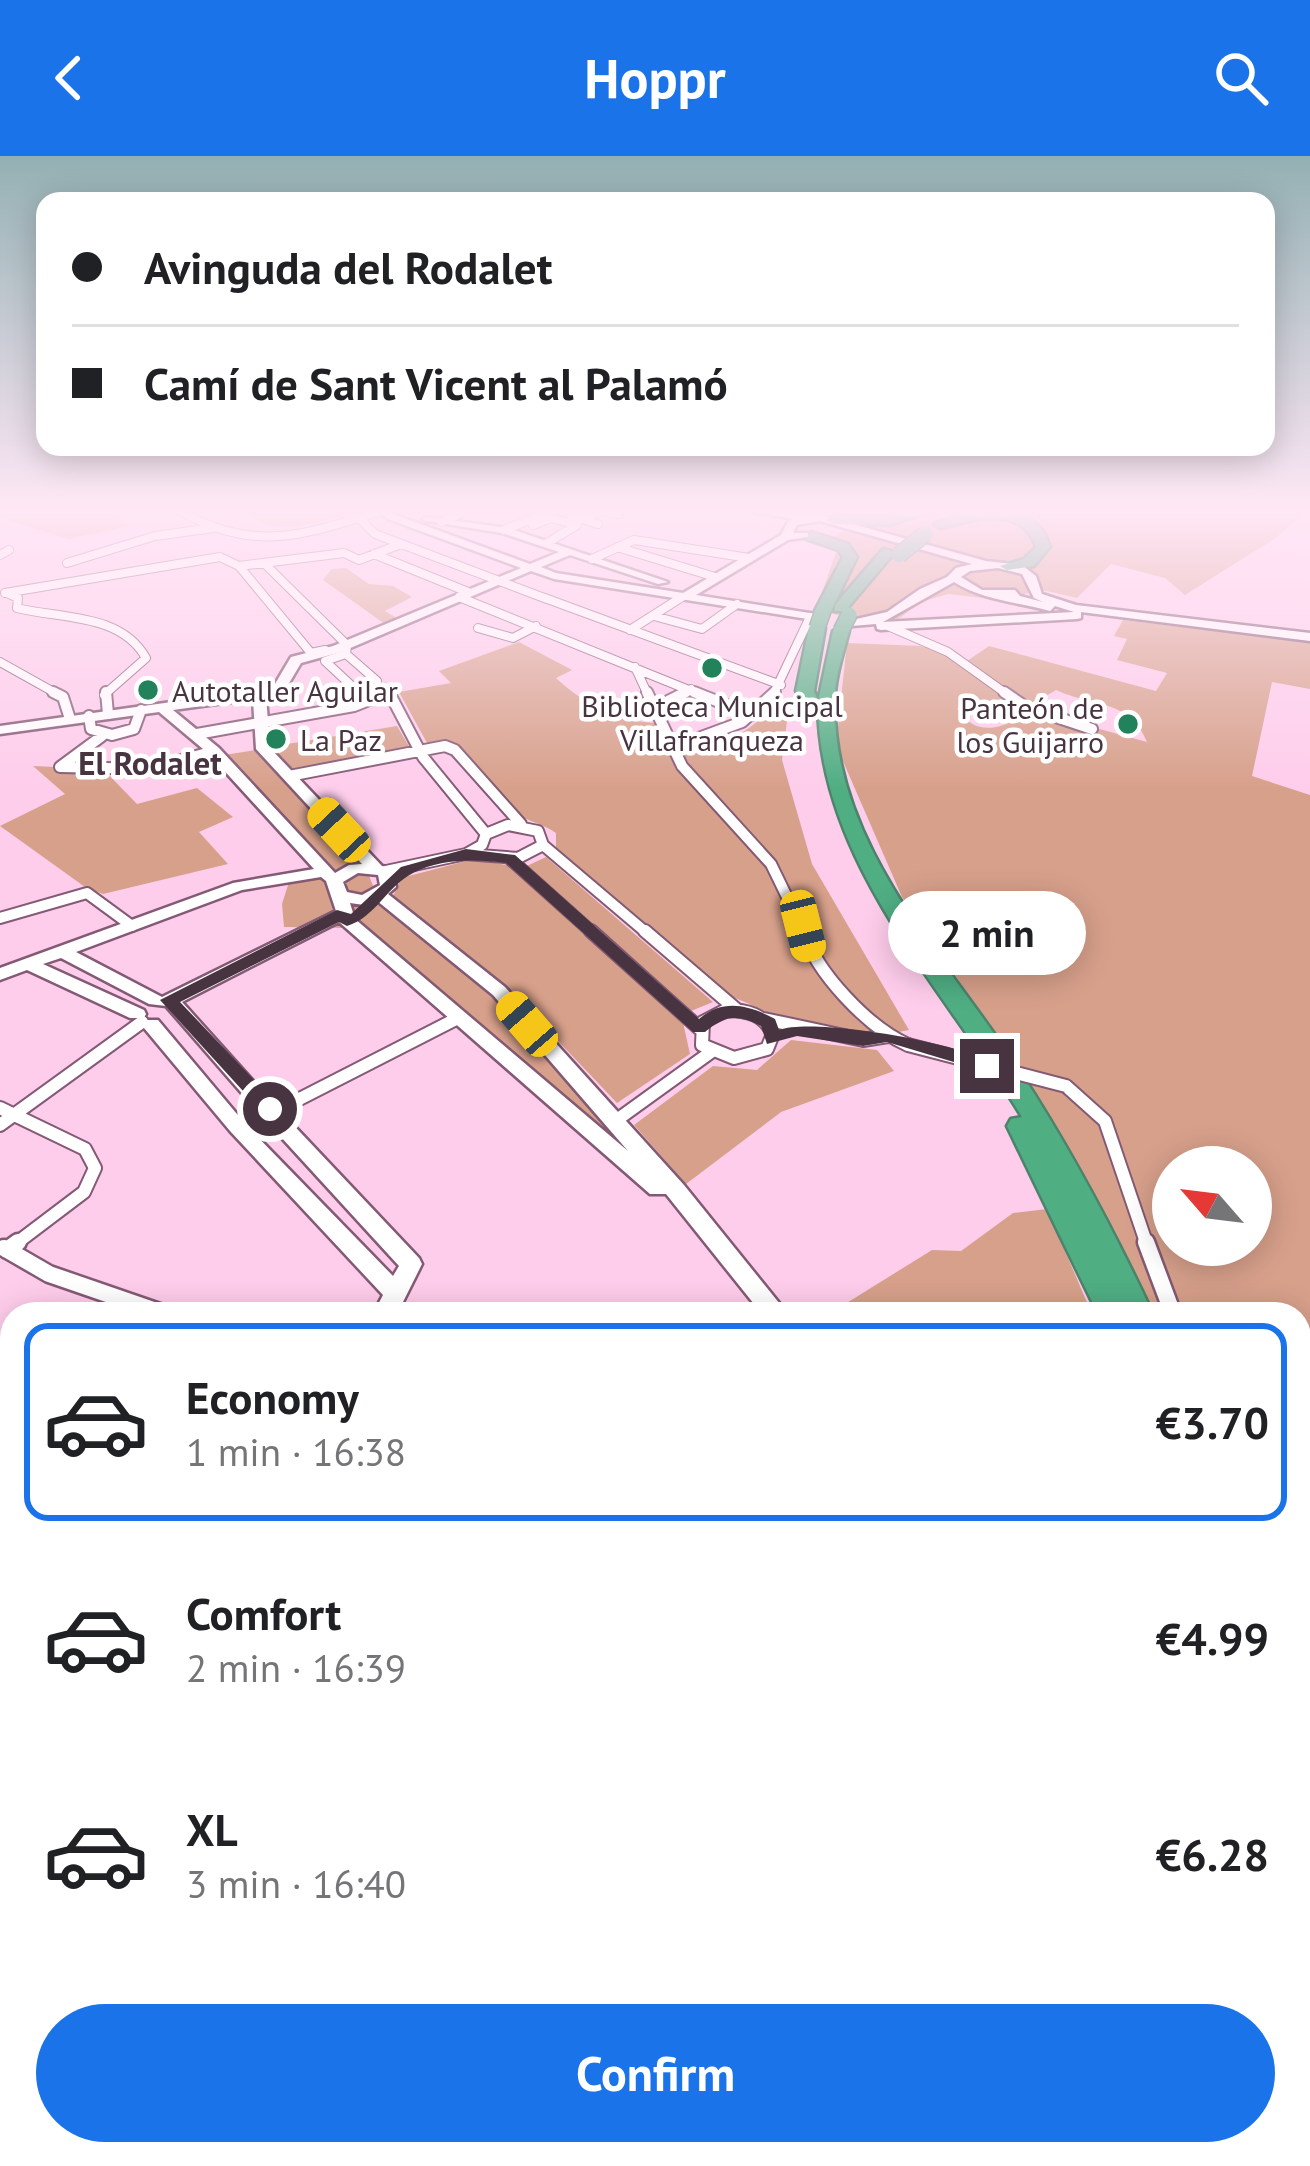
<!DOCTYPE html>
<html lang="en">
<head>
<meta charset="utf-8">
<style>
  :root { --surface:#fff; --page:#f2f2f2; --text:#202124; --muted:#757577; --line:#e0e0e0; --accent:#1a73e8 }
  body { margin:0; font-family:"PT Sans",sans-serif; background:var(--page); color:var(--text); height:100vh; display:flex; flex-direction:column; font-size:45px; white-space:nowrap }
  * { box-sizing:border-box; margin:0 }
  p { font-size:39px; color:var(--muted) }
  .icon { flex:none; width:66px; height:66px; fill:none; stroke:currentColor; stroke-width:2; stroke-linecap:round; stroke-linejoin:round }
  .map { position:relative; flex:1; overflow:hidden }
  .side { position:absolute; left:0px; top:1146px; width:1311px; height:864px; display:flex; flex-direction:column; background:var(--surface); border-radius:36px 36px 0 0; box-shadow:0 6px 30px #0003 }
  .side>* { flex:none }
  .guide { position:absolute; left:36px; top:36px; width:1239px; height:264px; border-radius:24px; box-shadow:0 6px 30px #0003; display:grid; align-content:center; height:264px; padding:0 36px; background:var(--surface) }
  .needle { width:78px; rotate:298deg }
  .tools { position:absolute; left:1152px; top:990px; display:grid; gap:24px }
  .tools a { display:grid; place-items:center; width:120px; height:120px; border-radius:50%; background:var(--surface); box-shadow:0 6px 30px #0003; font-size:60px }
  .end { position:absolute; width:54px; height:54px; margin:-27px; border:15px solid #483440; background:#fff; box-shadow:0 0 0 6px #fff }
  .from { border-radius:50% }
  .bubble { position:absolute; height:84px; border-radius:42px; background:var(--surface); box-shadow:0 6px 30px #0003; font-size:39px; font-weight:600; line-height:84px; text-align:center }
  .car { position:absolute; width:36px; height:72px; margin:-36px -18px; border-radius:15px; box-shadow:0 0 9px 3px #0007; background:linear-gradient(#f5c518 24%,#345 0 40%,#f5c518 0 76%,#345 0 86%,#f5c518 0) }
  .guide b { display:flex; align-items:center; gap:42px; height:114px; font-size:45px }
  .guide b+b { border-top:3px solid var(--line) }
  .guide i { width:30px; height:30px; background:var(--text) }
  ul { padding:21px 0 0; list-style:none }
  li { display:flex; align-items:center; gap:36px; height:198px; margin:0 24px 18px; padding:0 12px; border:6px solid transparent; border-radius:24px }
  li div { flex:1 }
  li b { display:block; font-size:45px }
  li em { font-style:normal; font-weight:600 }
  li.selected { border-color:var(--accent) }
  li>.icon { width:108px; height:108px; stroke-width:1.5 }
  .cta { display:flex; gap:24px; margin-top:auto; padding:24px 36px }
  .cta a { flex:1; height:138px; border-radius:72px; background:var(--accent); color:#fff; font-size:48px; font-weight:600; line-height:138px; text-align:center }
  header { display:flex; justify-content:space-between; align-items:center; height:156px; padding:0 36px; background:var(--accent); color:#fff; font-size:54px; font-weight:600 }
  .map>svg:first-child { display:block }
  .green { fill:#d7a08b; fill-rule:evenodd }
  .building { fill:#b594bb; stroke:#7f6883; stroke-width:3 }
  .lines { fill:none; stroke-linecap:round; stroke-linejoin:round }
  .street-tunnel { stroke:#daaec9; stroke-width:21; stroke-dasharray:21 10; stroke-linecap:butt }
  .street-far4-casing { stroke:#845974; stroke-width:10 }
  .street-far3-casing { stroke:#845974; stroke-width:14 }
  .street-far2-casing { stroke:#845974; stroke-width:16 }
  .street-far1-casing { stroke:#845974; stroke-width:21 }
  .street-casing { stroke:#845974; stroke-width:26 }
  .secondary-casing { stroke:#845974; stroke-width:5 }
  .highway-casing { stroke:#4d836c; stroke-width:5 }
  .street-far4 { stroke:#fff; stroke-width:8 }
  .street-far3 { stroke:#fff; stroke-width:10 }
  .street-far2 { stroke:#fff; stroke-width:12 }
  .street-far1 { stroke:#fff; stroke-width:16 }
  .street { stroke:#fff; stroke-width:21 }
  .secondary { fill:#fff; fill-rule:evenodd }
  .highway { fill:#50ae83; fill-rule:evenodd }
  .street-bridge-casing { stroke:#845974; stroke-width:16; stroke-linecap:butt }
  .highway-bridge-casing { stroke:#4d836c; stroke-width:18; stroke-linecap:butt }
  .street-bridge { stroke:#fff; stroke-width:12 }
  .highway-bridge { stroke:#50ae83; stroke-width:15 }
  .route { fill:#483440 }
  .poi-dot { fill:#21825b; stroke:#fff; stroke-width:4.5 }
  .labels { text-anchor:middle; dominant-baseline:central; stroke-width:9; stroke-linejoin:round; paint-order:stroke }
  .far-poi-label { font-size:30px; fill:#483440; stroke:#fff; text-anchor:start }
  .far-neighbourhood-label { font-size:33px; font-weight:bold; fill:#483440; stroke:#fff }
</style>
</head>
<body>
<header><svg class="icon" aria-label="back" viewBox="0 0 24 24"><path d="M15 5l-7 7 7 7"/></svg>Hoppr<svg class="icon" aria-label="search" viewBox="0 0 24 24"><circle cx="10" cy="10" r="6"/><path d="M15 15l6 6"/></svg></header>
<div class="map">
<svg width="1310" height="2010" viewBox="0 0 1310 2010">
  <rect width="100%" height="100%" fill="#fecdeb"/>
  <path class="green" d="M0 352H104L130 370 69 383 0 362Z
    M241 352H374L297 371 267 370Z
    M903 352H1310L1277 381 1185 439 1165 422 1111 408 1077 442 1042 434 1000 444 948 438 921 446 897 464 854 463 816 454 836 396 812 383 834 382 847 369Z
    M346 412 369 428 393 430 412 441 385 455 398 463 385 468 323 424 332 413Z
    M1123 464 1310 486V533L1272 526 1252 620 1310 639V1413L1299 1409V1158H1138L1019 913 902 741 836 589 847 487 920 490 945 497 1014 550 957 552C978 585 1004 570 1032 556L967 505 989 490 1156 535 1167 517 1117 504 1127 483 1114 480ZM1056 534C1093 551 1130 543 1147 586L1052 560 1041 543ZM1173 1011H1251V1089H1173Z
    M519 486 572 514 556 522C582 547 620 566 655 567L665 592C728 597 742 576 790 541L782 604 812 708 909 874C869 883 814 876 775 860 756 852 742 843 722 838L556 693V677C545 669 533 667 521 660 483 636 481 583 427 587L399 536 451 527 439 515Z
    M397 570 410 592 292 613 269 591Z
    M256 594 363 704 380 748 498 839 645 1011 348 772 284 771 282 748 289 726 324 712 224 599Z
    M33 610 103 613 137 648 197 632 233 661 199 676 228 708 103 738 85 731 0 670 65 638Z
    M546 701 713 846 691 855 527 710Z
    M474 703 511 710 682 862 690 898 617 947 502 826 393 740 401 722Z
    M791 884 877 894 894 915 781 956 686 1028 634 969 713 910 757 914Z
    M1047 1053 1092 1158H829L932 1094 961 1095 1013 1057Z
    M12 1529V1714L0 1705V1549Z
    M147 1998H318V2010H142Z"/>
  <path class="building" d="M12 1678V1698L2 1688Z"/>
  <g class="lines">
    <path class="street-tunnel" d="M1299 1626 1310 1631"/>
    <g class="street-far4-casing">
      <path id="street-far4" d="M176 352C250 398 302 380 380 355
        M365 360 361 364 375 378 547 443
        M571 360 598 368
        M815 361 836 352
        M578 363 603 355 619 358
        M441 366 473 352
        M533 369 551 362 577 369 547 387
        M504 374 559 352
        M617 391 715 421
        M374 398 468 436
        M0 399 9 394
        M220 401 239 410 311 497 325 494
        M592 403 634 384 749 402
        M67 407 155 380 213 372
        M265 408 347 489
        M239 410 344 397 359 404 401 388
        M5 437 220 401
        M7 437 18 442 17 452C61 463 121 457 146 502L104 539
        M459 441 701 539
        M542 441 781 529
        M654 460 702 473 737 448
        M888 470 948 496 1008 539
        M478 472 513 482 536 470
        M630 474 682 441
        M347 489 346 498 325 505 354 532 379 539
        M346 498 377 525
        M0 506 59 539
        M635 511 648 539
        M680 539 691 533
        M773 539 810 461"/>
    </g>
    <g class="street-far3-casing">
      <path id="street-far3" d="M53 536 63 541 70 563
        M106 536 108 558
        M368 536 392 542 423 601 486 678
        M647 536 682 610 771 708 805 778
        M694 536 752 559
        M1004 536 1026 551 1092 573
        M668 545 686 536
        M89 560 91 573 112 579 134 573 141 554
        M197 578 354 550 379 540
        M102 580 60 611 150 613 214 595
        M674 591 742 566 775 536
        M289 620 445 590 455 594 521 668
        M508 669 538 675 543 689 518 702 466 698 482 689 486 678Z
        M543 689 648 778
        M510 703 594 778
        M386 715 466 698
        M0 762 87 737 132 770"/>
    </g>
    <g class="street-far2-casing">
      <path id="street-far2" d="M591 775 699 872
        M645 775 737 854
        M804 775C815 816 869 872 908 889
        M726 854C747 854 764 858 773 878L767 893 734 902 702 889 703 866Z
        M764 863 863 884 888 880
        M1066 930 1105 965 1147 1089
        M0 952 85 993 95 1012 84 1036 14 1089
        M274 956 460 861
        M614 966 711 896
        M0 969 142 866"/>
    </g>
    <g class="street-far1-casing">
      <path id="street-far1" d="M1146 1086 1173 1158
        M4 1092 49 1118 165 1158
        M7 1094 18 1086
        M0 1261 12 1269
        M0 1472 12 1482
        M1299 1483 1302 1491"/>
    </g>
    <g class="street-casing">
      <path id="street" d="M1301 1488 1310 1514
        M0 1520 12 1502
        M347 1998 348 2010
        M490 1998 492 2010
        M732 1998V2010
        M44 2010 49 1998"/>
    </g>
    <g class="secondary-casing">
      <path id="secondary" d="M374 352H385L396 359 530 408 559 396 502 377 422 364 427 361 508 372 668 426 658 428 570 399 541 411 556 417 683 437 781 379 789 364 794 363 730 352 820 359 986 405 1022 409 1036 420 1042 438 1076 449 1310 477V485L1081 456V462L1077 463 881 474 877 473 876 468 852 470V464L887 456 920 433 947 421 956 412 972 408 820 365 797 369 793 377H808V381L788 384 696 439 816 458 820 459V465L554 423 531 415 341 496 301 507 285 534 266 540 270 592 382 710 392 712 396 731 388 738 505 831 684 1029 788 1158H762L666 1038H650L339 766 182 846 273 947 276 952 273 957 283 958 419 1102 422 1108 397 1158H373L383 1139 230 975 144 872 142 868 144 864H158L247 970 393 1120 399 1110 269 968 266 963 269 958 259 957 166 850 149 848 61 802 43 808 144 854 146 858 144 862H130L27 814 0 824V812L233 727 314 713 209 598 159 556 0 578V570L257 534 275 528 291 501 333 490 521 412 388 363ZM998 412 1022 418 1034 442 1043 446 1020 440 1015 434H982L961 421 970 415ZM954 426C982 444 1017 446 1050 455L1055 450 1074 456 883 466ZM253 543 256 593 362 708 349 709 335 717 219 592 173 554ZM358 717 378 719 380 729 362 739 347 736 343 726ZM321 721 326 725 336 755 162 841 76 796 242 734ZM376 744 493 839 628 995 355 763 350 747 364 749Z
        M0 1707 12 1712V1799L0 1794Z
        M12 1856V1913L0 1918V1861Z
        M1135 1998H1202L1204 2010H1136Z"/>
    </g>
    <g class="highway-casing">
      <path id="highway" d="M921 352H941L890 369 833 368 826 364 833 360 889 361Z
        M1001 354C1027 359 1042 365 1050 391L1034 410 1007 414 1000 410 1024 403 1036 391C1023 349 973 363 941 372L934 368 969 356Z
        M811 376 848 388 857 401 831 455 823 460 815 455 843 401 838 394 806 383Z
        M883 393 895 396 845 455H835V449Z
        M817 467 825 472 814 535 818 545 833 475 841 470 849 475C844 495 836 517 835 538 828 685 946 801 1021 917 1071 994 1114 1075 1153 1158H1098L1007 970 1011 963 1022 961C944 832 819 707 818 548L804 551 796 535 809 472Z
        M1299 1646 1310 1650V1736L1299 1731Z
        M1299 1839 1310 1844V1962L1299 1958Z"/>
    </g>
    <use href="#street-far4" class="street-far4"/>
    <use href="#street-far3" class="street-far3"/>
    <use href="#street-far2" class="street-far2"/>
    <use href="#street-far1" class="street-far1"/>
    <use href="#street" class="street"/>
    <use href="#secondary" class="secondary"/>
    <use href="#highway" class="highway"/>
    <g class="street-bridge-casing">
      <path id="street-bridge" d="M908 889 1066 930"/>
    </g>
    <g class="highway-bridge-casing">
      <path id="highway-bridge" d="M899 399 925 378
        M817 472 823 455
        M841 475 849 459"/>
    </g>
    <use href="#street-bridge" class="street-bridge"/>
    <use href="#highway-bridge" class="highway-bridge"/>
  </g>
  <linearGradient id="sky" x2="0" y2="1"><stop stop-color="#93b0b3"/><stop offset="0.56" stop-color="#ffe8f6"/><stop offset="1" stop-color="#ffe8f6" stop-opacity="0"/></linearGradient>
  <rect width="1310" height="633" fill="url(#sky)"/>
  <path class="route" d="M466 693 515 699 699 863C723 842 749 849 775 863L779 874C813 861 967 887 996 910L987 916 887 886 863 890 797 880 767 888 761 870C738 858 725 859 705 876H693L506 707C475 703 442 702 413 717 387 730 376 761 347 770L339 766 180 846 277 948V958H264L160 844 337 754 351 758 401 711Z"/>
  <g class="poi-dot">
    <circle cx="712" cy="512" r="12"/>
    <circle cx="148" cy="534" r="12"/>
    <circle cx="1128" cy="568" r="12"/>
    <circle cx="276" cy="583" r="12"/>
  </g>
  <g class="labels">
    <g class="far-poi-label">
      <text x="172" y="534">Autotaller Aguilar</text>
      <text x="712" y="549" text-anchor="middle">Biblioteca Municipal<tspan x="712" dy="34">Villafranqueza</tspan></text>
      <text x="1104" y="551" text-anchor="end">Panteón de<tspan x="1104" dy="34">los Guijarro</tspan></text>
      <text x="300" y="583">La Paz</text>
    </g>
    <g class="far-neighbourhood-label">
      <text x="150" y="606">El Rodalet</text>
    </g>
  </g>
</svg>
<div class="tools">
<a><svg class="needle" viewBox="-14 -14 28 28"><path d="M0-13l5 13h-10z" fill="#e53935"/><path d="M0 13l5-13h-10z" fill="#757577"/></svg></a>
</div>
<i class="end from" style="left:270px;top:953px"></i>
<i class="end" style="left:987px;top:910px"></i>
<div class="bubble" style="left:888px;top:735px;width:198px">2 min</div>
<i class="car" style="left:339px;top:674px;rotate:317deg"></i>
<i class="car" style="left:803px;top:770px;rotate:166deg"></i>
<i class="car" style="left:527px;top:868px;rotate:319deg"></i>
<div class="guide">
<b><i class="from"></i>Avinguda del Rodalet</b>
<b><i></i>Camí de Sant Vicent al Palamó</b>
</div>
<section class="side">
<ul>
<li class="selected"><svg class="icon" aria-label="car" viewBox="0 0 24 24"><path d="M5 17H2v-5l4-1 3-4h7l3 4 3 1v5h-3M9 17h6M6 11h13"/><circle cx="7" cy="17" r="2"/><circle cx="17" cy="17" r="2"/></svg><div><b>Economy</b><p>1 min · 16:38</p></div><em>€3.70</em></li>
<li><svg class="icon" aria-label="car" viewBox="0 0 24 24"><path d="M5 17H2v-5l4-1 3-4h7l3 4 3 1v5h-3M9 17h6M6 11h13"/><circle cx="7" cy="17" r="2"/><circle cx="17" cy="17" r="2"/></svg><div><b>Comfort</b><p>2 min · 16:39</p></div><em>€4.99</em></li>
<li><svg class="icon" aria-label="car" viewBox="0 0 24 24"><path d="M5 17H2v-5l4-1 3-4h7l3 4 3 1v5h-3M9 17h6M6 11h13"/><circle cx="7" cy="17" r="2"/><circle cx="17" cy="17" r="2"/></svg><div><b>XL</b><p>3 min · 16:40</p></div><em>€6.28</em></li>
</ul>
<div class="cta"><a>Confirm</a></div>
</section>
</div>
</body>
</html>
